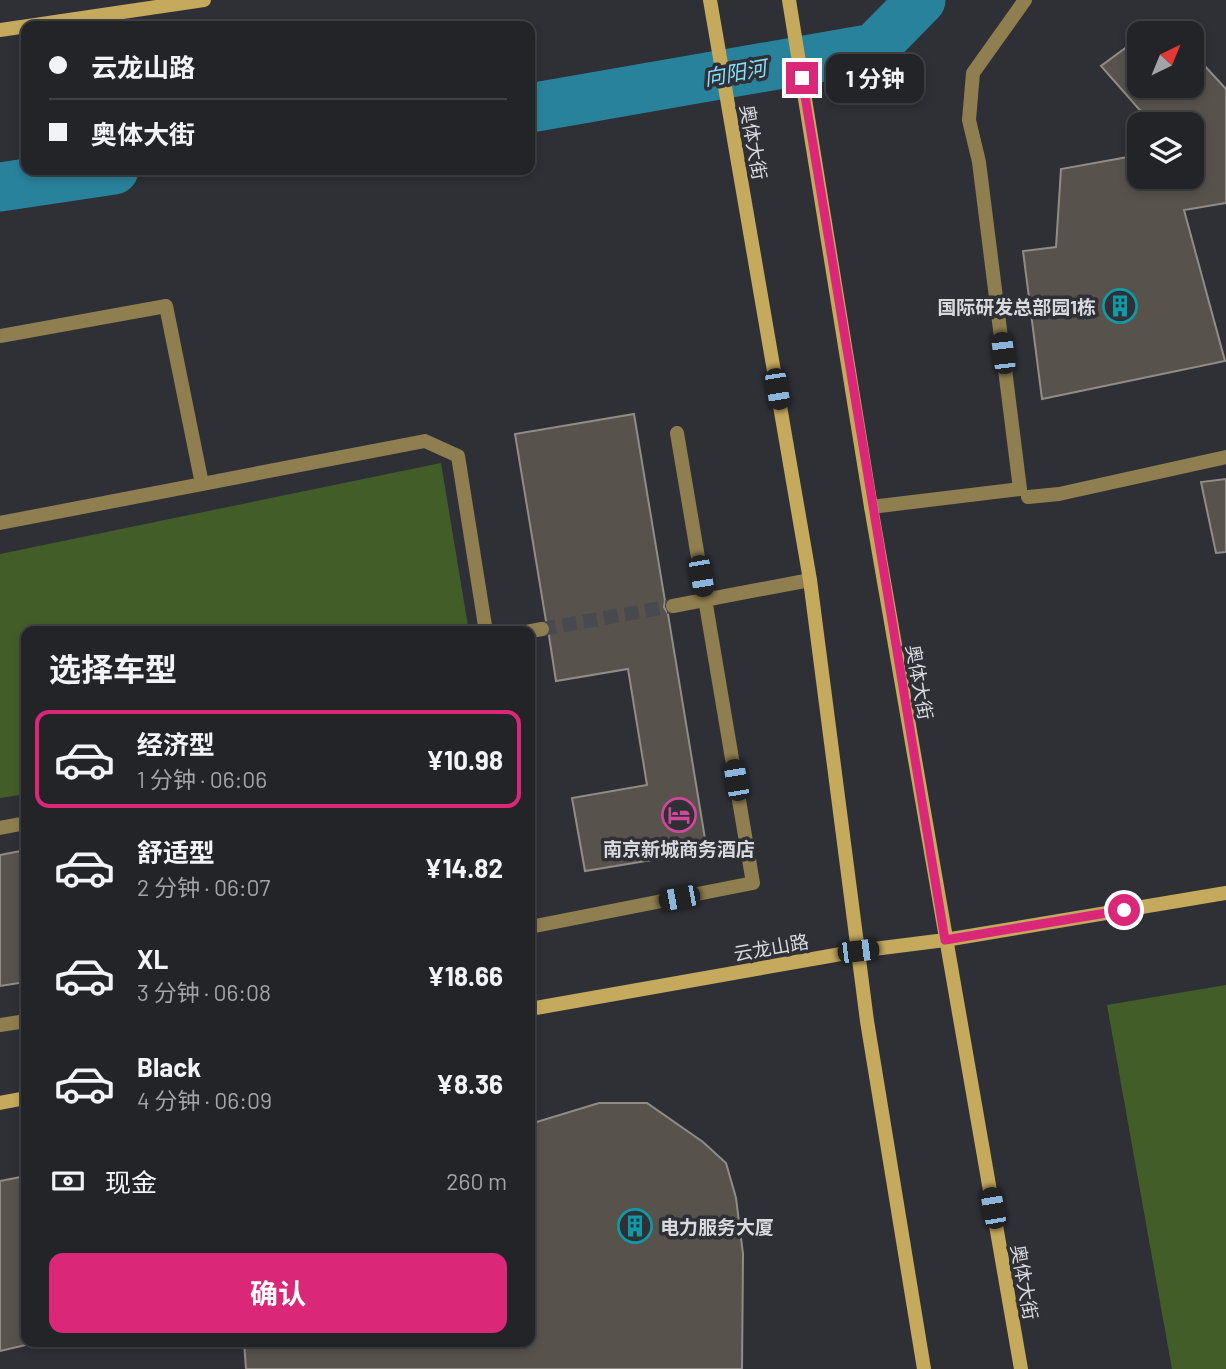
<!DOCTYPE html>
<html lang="zh">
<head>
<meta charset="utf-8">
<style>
  :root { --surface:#222428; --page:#2e3034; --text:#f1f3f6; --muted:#a2a4a8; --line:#3f4145; --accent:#db2777 }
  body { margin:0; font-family:Barlow,"Noto Sans SC",sans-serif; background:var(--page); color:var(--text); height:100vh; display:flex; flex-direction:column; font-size:26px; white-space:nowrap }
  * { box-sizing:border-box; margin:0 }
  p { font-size:23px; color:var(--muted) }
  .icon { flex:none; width:38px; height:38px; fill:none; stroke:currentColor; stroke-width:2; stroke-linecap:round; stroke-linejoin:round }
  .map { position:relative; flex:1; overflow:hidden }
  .details { position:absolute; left:21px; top:626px; width:514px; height:721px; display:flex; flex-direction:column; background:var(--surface); border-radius:14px; box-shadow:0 4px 10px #0003,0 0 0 2px var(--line) }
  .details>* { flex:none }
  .guide { position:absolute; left:21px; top:21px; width:514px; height:154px; border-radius:14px; box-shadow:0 4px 10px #0003,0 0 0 2px var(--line); display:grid; align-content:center; height:154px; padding:0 28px; background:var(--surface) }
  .needle { width:46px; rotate:43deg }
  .controls { position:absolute; left:1127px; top:21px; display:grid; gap:14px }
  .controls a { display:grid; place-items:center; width:77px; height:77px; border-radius:14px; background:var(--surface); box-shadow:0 4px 10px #0003,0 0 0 2px var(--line); font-size:35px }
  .end { position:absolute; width:32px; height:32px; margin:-16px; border:9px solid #db2777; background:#fff; box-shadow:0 0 0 4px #fff }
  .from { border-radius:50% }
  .bubble { position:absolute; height:49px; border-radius:14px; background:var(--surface); box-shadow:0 4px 10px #0003,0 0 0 2px var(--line); font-size:23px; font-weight:700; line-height:49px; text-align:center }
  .car { position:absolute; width:21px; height:42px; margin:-21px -10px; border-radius:9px; box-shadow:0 0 5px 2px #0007; background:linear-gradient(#222 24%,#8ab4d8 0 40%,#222 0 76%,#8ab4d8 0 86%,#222 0) }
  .guide b { display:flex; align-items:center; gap:24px; height:66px; font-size:26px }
  .guide b+b { border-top:2px solid var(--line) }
  .guide i { width:18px; height:18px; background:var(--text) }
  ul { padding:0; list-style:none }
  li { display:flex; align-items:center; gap:21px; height:98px; margin:0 14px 10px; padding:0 14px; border:4px solid transparent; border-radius:14px }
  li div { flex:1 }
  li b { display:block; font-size:26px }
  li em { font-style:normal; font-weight:700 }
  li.on { border-color:var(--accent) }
  li>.icon { width:63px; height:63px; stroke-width:1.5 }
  h2 { padding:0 28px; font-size:32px; line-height:84px }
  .pay { display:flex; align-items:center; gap:18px; height:77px; padding:0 28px; font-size:26px }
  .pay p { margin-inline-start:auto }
  .button { display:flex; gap:14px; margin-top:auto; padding:14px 28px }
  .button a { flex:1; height:80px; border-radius:14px; background:var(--accent); color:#fff; font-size:28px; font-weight:700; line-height:80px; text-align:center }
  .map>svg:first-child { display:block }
  .green { fill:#435d29 }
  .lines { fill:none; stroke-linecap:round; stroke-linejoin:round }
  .river { stroke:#29829b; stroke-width:49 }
  .building { fill:#57524c; stroke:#918c86; stroke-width:2 }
  .street-tunnel { stroke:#484a4f; stroke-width:14; stroke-dasharray:14 7; stroke-linecap:butt }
  .lane { stroke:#8f7e4f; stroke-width:14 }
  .street { stroke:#8f7e4f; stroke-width:14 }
  .secondary { stroke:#c5a95d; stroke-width:14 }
  .route { stroke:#db2777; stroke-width:9 }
  .labels { text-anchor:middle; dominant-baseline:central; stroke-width:7; stroke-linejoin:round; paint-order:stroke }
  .street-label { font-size:19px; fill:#d9dade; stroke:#2e3036 }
  .poi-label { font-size:19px; font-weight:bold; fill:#d9dade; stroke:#2e3036; text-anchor:end }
  .water-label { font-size:21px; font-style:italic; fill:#85dffd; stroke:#2e3036 }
</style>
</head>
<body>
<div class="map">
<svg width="1226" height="1369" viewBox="0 0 1226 1369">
  <rect width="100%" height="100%" fill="#2e3036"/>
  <path class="green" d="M441 463 469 632H26V794L0 798V554Z
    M1226 985V1369H1172L1107 1005Z"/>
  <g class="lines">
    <path class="river" d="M530 108 874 48 921 0
      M0 187 114 170"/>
  </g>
  <path class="building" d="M1139 38V86H1192V52L1226 89V203L1184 210 1225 361 1042 399 1023 251 1056 247 1061 169 1139 155V177H1192V124H1152L1101 66Z
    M634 414 665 601 664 607 668 614 707 851 585 871 572 798 647 785 628 669 556 681 549 636 551 628 546 621 515 434Z
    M1226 479V552L1216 553 1201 482Z
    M26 850V982L0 986V855Z
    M599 1103H647L703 1142 726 1163 736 1198 743 1254 742 1369H246L244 1342H530V1124Z
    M26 1176V1345L0 1351V1181Z"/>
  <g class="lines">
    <path class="street-tunnel" d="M542 629 673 606"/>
    <path class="lane" d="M1028 497 1059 494 1226 457"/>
    <path class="street" d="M0 336 166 306 202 484
      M871 507 1020 489 979 162 969 120 973 73 1025 0
      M0 523 425 441 458 456 486 632
      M673 606 810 580
      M526 632 542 629
      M0 828 26 823
      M530 927 753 883 677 433
      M0 1025 26 1021"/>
    <path class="secondary" d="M710 0 810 580 867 1021 924 1369
      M789 0 871 507 1021 1369
      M0 30 204 0
      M530 1009 858 951 945 940 1226 893
      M0 1103 26 1098"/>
  </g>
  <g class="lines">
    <path class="route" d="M802 78 945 940 1124 910"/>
  </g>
  <defs>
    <g id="building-ring" transform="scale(1.75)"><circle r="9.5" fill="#2e3036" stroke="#0f9aa8" stroke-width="1.5"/><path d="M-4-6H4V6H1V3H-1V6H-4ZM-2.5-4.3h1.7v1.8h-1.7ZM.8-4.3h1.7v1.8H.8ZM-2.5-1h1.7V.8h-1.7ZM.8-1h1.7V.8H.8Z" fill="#0f9aa8"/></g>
    <g id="hotel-ring" transform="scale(1.75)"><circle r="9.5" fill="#2e3036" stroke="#d1479c" stroke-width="1.5"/><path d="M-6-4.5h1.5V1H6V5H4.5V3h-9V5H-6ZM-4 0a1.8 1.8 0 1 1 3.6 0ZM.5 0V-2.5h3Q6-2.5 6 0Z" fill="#d1479c"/></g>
  </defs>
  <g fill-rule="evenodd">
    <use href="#building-ring" x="1120" y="306"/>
    <use href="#hotel-ring" x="679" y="815"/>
    <use href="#building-ring" x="635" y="1226"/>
  </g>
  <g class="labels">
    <g class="street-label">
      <text transform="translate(754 142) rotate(80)">奥体大街</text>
      <text transform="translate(920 682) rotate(80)">奥体大街</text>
      <text transform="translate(771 947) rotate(-10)">云龙山路</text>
      <text transform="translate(1025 1282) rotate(80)">奥体大街</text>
    </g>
    <g class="poi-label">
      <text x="1096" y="306">国际研发总部园1栋</text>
      <text x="679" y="848" text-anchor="middle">南京新城商务酒店</text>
      <text x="660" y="1226" text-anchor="start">电力服务大厦</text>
    </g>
    <g class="water-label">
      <text transform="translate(735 72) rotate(-10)">向阳河</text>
    </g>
  </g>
</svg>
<div class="controls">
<a><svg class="needle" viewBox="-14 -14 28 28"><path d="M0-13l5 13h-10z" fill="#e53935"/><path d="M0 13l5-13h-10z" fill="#a2a4a8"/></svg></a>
<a><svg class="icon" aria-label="layers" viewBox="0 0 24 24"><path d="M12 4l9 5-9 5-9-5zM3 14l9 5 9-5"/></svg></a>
</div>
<i class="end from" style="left:1124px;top:910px"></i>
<i class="end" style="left:802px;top:78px"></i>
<div class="bubble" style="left:826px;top:54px;width:98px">1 分钟</div>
<i class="car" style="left:1003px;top:353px;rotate:353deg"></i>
<i class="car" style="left:777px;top:389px;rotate:171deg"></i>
<i class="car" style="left:701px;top:576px;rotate:170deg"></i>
<i class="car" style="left:736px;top:780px;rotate:350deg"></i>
<i class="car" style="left:679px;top:898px;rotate:259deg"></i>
<i class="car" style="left:858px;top:951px;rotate:83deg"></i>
<i class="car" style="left:993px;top:1208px;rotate:350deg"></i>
<div class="guide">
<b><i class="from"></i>云龙山路</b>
<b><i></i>奥体大街</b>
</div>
<section class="details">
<h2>选择车型</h2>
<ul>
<li class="on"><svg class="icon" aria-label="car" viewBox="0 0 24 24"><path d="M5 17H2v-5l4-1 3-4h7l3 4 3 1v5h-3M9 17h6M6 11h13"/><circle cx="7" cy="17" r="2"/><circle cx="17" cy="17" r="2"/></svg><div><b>经济型</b><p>1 分钟 · 06:06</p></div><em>¥10.98</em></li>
<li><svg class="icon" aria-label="car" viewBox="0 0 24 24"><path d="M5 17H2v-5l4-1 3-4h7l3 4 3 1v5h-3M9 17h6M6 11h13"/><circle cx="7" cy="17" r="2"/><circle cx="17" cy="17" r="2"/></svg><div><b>舒适型</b><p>2 分钟 · 06:07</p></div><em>¥14.82</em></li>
<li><svg class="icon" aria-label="car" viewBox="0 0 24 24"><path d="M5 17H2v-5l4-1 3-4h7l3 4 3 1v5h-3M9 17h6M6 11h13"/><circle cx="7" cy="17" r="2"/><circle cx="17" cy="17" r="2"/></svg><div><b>XL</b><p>3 分钟 · 06:08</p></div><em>¥18.66</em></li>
<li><svg class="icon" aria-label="car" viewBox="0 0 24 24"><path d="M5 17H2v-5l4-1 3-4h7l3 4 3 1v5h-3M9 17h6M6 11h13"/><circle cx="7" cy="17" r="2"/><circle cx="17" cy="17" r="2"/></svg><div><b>Black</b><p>4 分钟 · 06:09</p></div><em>¥8.36</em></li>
</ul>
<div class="pay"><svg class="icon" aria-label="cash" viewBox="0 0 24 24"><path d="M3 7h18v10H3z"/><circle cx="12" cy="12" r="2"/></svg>现金<p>260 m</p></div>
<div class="button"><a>确认</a></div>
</section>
</div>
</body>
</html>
